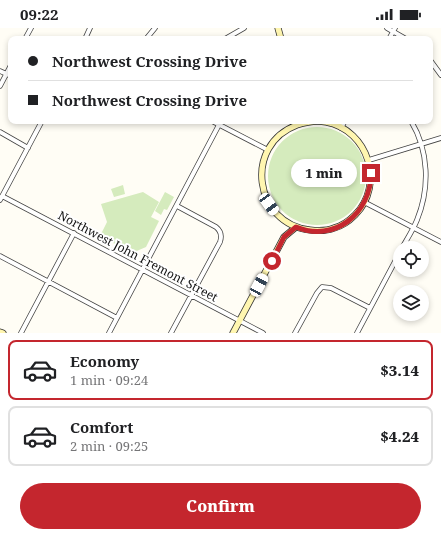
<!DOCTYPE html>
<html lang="en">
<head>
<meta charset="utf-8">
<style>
  :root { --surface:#fff; --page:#f6f6f6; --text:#202124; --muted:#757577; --line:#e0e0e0; --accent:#c4262e }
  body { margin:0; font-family:"Noto Serif",serif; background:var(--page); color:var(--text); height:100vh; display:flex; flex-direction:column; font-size:15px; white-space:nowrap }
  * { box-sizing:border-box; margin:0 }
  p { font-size:13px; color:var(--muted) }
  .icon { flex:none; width:22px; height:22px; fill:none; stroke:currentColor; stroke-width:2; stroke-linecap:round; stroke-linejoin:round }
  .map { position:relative; height:305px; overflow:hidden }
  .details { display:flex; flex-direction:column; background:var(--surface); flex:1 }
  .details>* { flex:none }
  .guide { position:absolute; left:8px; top:8px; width:425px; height:88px; border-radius:8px; box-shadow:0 2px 6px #0003; display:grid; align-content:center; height:88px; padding:0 20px; background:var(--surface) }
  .tools { position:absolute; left:393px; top:213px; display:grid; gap:8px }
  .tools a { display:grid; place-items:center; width:36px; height:36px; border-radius:50%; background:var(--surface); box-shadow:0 2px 6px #0003; font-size:20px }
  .end { position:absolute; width:18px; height:18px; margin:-9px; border:5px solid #c4262e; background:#fff; box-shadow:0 0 0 2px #fff }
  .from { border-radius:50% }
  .bubble { position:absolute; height:28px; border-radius:14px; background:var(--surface); box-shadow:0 2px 6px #0003; font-size:13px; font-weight:800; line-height:28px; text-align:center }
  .car { position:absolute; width:12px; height:24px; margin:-12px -6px; border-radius:5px; box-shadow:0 0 3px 1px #0007; background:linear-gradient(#fff 24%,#345 0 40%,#fff 0 76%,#345 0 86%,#fff 0) }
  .guide b { display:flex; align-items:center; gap:14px; height:38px; font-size:15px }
  .guide b+b { border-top:1px solid var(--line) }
  .guide i { width:10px; height:10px; background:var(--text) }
  ul { padding:7px 0 0; list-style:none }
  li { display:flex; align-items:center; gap:12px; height:60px; margin:0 8px 6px; padding:0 12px; border:2px solid var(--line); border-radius:8px }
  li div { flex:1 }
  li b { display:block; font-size:15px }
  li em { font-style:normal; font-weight:800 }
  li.current { border-color:var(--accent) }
  li>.icon { width:36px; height:36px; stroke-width:1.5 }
  .cta { display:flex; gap:8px; margin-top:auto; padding:8px 20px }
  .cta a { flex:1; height:46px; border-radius:24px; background:var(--accent); color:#fff; font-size:16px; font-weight:800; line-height:46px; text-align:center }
  .status { display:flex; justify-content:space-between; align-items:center; height:28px; padding:0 20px; background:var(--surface); direction:ltr }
  .status svg { height:11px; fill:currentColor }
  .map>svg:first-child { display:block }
  .green { fill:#d5ebbd }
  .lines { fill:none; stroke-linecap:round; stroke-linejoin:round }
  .street-casing { stroke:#444; stroke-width:5.5 }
  .secondary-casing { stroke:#333; stroke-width:7 }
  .street { stroke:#fff; stroke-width:4 }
  .secondary { stroke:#fff6b0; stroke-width:5.5 }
  .route { stroke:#c4262e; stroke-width:5 }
  .labels { text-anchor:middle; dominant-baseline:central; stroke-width:4; stroke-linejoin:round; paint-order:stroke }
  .street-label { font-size:12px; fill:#111; stroke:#fff }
</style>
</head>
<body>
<div class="status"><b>09:22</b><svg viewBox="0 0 49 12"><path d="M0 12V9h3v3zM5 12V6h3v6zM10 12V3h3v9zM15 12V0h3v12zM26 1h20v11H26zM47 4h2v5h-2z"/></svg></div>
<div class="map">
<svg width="441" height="305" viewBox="0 0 441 305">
  <rect width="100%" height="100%" fill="#fffdf5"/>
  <path class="green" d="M268 148a49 49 0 1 1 98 0a49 49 0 1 1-98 0Z
    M123 157 125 166 114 169 111 161Z
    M143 164 159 174 151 189 159 193 146 219 132 225 100 208 107 194 101 176Z
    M165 164 174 169 167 182 164 181 161 187 155 183Z"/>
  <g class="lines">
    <g class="street-casing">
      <path id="street" d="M387 0 406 11
        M25 11 31 0
        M85 11 90 0
        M146 11 155 0
        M225 11 244 0
        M389 11 395 0
        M430 32 441 47
        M0 43 11 48
        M0 58 11 37
        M212 93 268 122
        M341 100 345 93
        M0 104 28 120
        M369 132 441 110
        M2 168 263 305
        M0 172 42 93
        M364 174 441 214
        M402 220C407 211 413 202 417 192 430 160 429 123 411 93
        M0 228 117 290
        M21 305 74 205
        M109 305 221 93
        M171 305 220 214C222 208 221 203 216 199L177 178
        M295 305 317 265 322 259 331 260 370 280
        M357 305 400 224"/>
    </g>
    <g class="secondary-casing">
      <path id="secondary" d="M278 0 281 11
        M297 97C306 94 316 92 326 94 369 102 385 157 355 187 349 193 342 198 334 200 327 203 319 203 310 202 254 196 243 117 297 97L298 93
        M0 304 3 305
        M233 305 284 209 296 199"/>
    </g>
    <use href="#street" class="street"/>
    <use href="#secondary" class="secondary"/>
  </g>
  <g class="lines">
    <path class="route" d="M272 233 284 209 296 199C334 215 371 186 371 145"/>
  </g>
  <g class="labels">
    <g class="street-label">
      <text transform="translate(138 228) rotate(28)">Northwest John Fremont Street</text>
    </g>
  </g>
</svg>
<div class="tools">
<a><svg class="icon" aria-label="locate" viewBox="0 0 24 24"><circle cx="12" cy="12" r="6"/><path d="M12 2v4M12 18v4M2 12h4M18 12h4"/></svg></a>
<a><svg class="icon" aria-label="layers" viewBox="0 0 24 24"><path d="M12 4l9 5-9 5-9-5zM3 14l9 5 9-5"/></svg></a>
</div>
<i class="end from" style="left:272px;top:233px"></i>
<i class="end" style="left:371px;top:145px"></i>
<div class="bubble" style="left:291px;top:131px;width:66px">1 min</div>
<i class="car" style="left:269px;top:176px;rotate:144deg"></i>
<i class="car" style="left:259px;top:257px;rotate:28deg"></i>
<div class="guide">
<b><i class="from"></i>Northwest Crossing Drive</b>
<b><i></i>Northwest Crossing Drive</b>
</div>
</div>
<section class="details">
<ul>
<li class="current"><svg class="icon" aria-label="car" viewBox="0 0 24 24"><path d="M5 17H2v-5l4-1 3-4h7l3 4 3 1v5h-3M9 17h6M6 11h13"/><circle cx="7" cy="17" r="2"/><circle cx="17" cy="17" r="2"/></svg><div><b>Economy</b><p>1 min · 09:24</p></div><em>$3.14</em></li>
<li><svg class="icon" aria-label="car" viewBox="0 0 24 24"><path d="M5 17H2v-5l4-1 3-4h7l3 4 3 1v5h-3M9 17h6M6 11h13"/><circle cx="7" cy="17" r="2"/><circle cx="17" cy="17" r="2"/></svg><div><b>Comfort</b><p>2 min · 09:25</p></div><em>$4.24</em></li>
</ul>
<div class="cta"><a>Confirm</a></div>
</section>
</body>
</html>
